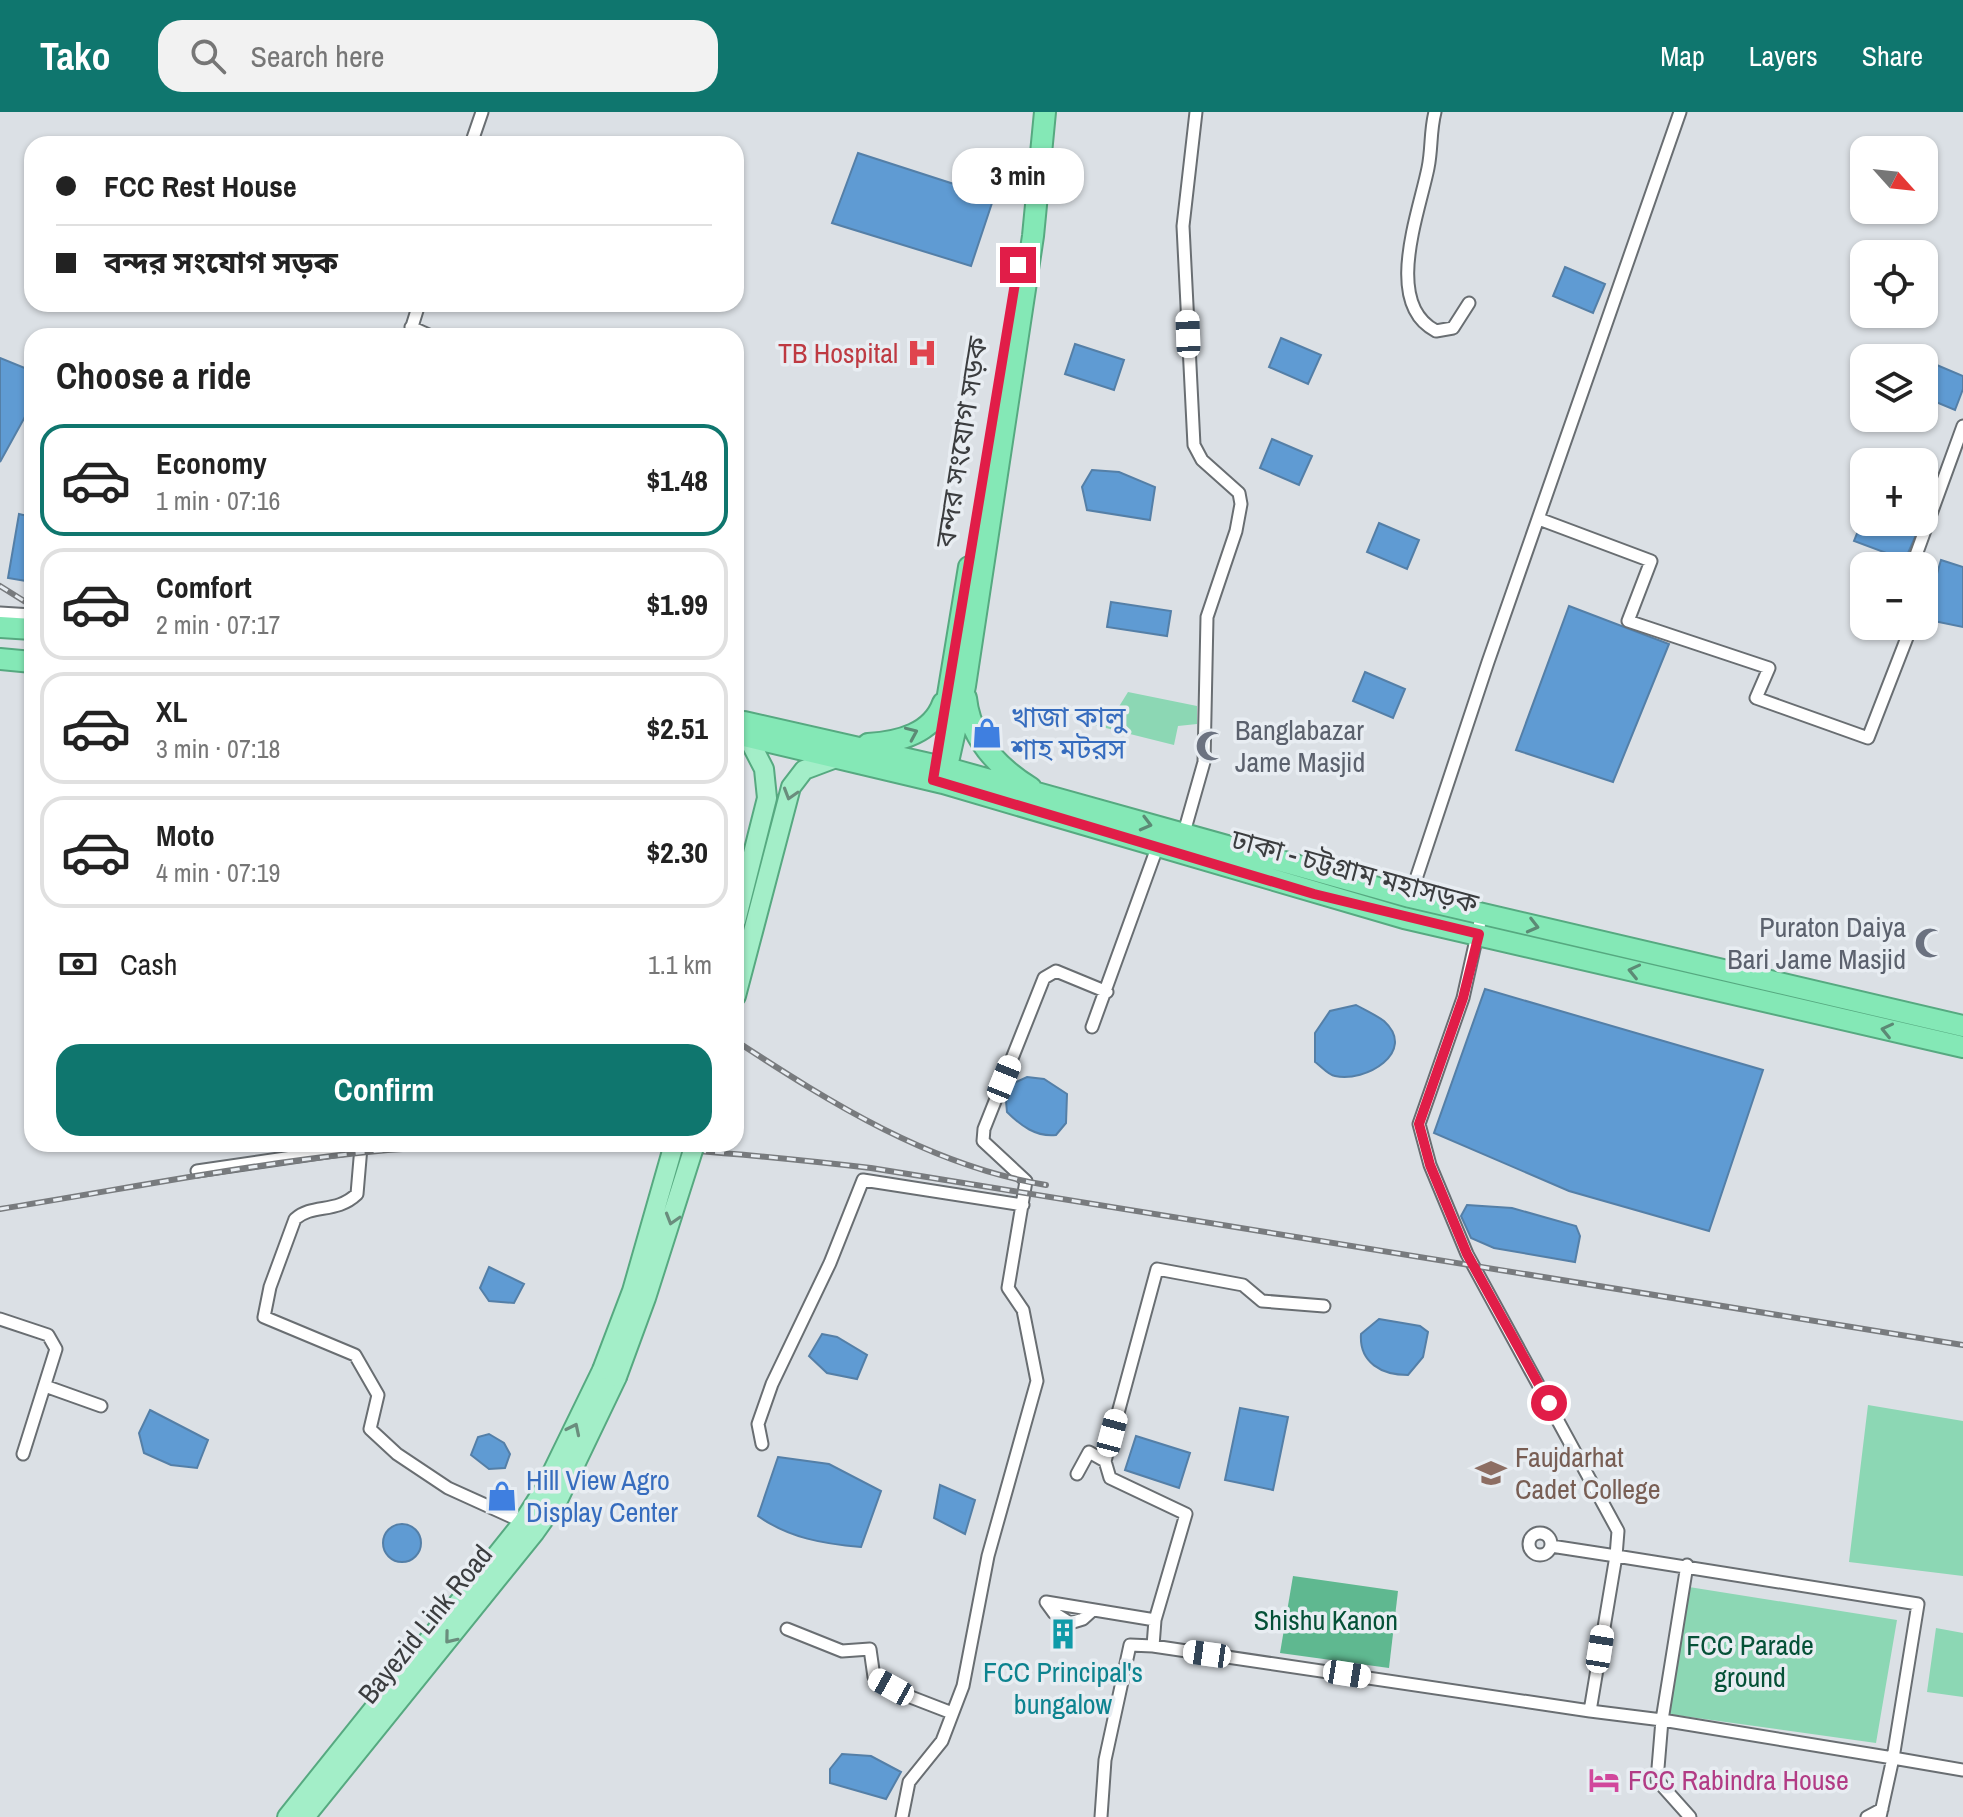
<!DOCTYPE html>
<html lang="en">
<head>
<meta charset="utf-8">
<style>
  :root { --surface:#fff; --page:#f2f2f2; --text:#222; --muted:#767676; --line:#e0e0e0; --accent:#0f766e }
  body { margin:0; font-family:"Archivo Narrow","Noto Sans Bengali",sans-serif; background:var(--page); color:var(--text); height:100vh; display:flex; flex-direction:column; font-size:30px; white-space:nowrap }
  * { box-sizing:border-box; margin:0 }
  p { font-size:26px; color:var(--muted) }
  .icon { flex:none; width:44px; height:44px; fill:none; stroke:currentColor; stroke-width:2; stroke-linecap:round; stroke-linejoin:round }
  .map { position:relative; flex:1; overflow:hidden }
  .side { position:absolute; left:24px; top:216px; width:720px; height:824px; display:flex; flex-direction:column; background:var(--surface); border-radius:24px; box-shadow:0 2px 6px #0004 }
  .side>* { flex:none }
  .guide { position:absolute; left:24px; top:24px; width:720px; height:176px; border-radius:24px; box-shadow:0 2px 6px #0004; display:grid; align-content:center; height:176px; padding:0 32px; background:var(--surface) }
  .needle { width:52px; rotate:117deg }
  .fabs { position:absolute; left:1850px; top:24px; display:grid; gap:16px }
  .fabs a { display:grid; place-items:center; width:88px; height:88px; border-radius:16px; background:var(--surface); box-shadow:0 2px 6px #0004; font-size:40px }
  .end { position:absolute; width:36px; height:36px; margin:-18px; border:10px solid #e11d48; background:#fff; box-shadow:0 0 0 4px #fff }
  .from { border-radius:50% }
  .bubble { position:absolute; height:56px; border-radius:24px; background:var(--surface); box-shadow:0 2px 6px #0004; font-size:26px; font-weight:700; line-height:56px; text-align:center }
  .car { position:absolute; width:24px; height:48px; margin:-24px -12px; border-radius:10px; box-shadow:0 0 6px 2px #0007; background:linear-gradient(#fff 24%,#345 0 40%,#fff 0 76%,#345 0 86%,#fff 0) }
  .guide b { display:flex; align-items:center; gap:28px; height:76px; font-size:30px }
  .guide b+b { border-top:2px solid var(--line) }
  .guide i { width:20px; height:20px; background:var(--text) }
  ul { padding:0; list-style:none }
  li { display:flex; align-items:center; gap:24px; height:112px; margin:0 16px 12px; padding:0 16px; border:4px solid var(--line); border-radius:24px }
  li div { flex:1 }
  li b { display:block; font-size:30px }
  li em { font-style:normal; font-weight:700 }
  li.current { border-color:var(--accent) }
  li>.icon { width:72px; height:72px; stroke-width:1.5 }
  h2 { padding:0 32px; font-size:36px; line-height:96px }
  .pay { display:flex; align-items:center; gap:20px; height:88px; padding:0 32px; font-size:30px }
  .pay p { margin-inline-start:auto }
  .button { display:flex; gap:16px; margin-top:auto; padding:16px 32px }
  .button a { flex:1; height:92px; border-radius:24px; background:var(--accent); color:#fff; font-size:32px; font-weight:700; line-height:92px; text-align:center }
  header { display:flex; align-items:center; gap:48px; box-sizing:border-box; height:112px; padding:0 40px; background:var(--accent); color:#fff }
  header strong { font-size:38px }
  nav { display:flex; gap:44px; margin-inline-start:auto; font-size:28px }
  .search { width:560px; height:72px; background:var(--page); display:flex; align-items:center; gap:20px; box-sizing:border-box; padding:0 28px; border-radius:24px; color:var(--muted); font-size:30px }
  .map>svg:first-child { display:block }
  .green { fill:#8cd7b4 }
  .forest { fill:#5fb890 }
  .water { fill:#5f9bd3; stroke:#547fa7; stroke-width:2 }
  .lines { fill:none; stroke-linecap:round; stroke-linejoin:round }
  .minor-casing { stroke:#696e72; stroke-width:15 }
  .primary-casing { stroke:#56a980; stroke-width:22 }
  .trunk-casing { stroke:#56a980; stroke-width:24 }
  .minor { stroke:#fff; stroke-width:11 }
  .primary { stroke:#a3eec8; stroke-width:18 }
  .trunk { stroke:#84e8b6; stroke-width:20 }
  .rail-casing { stroke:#787b7e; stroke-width:6 }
  .rail { stroke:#e8edf2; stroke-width:3; stroke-dasharray:9; stroke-linecap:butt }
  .primary-bridge-casing { stroke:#56a980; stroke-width:22; stroke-linecap:butt }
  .primary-bridge { stroke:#a3eec8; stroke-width:18 }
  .oneway { stroke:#5c8a75 }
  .oneway2 { stroke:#6a8d7d }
  .route { stroke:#e11d48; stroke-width:10 }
  .labels { text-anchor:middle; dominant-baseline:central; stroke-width:7; stroke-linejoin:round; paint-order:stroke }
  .health-label { font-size:28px; fill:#be3a42; stroke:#e8edf2; text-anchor:end }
  .street-label { font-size:28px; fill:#3b3d3f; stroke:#e8edf2 }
  .shop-label { font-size:28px; fill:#366cbe; stroke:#e8edf2; text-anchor:start }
  .worship-label { font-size:28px; fill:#5b616d; stroke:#e8edf2; text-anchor:start }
  .education-label { font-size:28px; fill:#785e54; stroke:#e8edf2; text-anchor:start }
  .park-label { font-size:28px; fill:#055137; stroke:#e8edf2 }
  .culture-label { font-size:28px; fill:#0d838f; stroke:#e8edf2 }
  .hotel-label { font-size:28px; fill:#b23c85; stroke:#e8edf2; text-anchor:start }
</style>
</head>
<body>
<header>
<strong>Tako</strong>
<div class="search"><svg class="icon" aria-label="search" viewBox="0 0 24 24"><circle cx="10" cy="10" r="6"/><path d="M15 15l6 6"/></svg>Search here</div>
<nav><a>Map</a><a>Layers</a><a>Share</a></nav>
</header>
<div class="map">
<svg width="1963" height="1705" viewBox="0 0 1963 1705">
  <rect width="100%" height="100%" fill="#dbe0e5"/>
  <path class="green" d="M1128 580 1197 594V612L1178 614 1174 633 1090 612 1096 597 1115 601Z
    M1868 1293 1963 1309V1464L1849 1450Z
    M1689 1475 1897 1508 1876 1631 1668 1602Z
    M1936 1516 1963 1521V1585L1927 1580Z"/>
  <path class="forest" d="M1293 1464 1398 1479 1389 1556 1280 1541Z"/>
  <path class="water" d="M858 41 994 85 971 154 832 111Z
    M1565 155 1605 172 1593 201 1553 184Z
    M1281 226 1321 243 1308 272 1269 255Z
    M1075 232 1124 248 1114 278 1065 262Z
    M0 246 32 259V292L0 350Z
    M1932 251 1963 264V277L1955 298 1924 285V270Z
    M1272 327 1312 344 1299 373 1260 356Z
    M1092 358 1119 360 1155 375 1150 408 1087 398 1082 375Z
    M19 402 32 405V470L8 466Z
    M1864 404V410H1901L1919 416 1905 448 1854 429Z
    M1379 411 1419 428 1407 457 1367 440Z
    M1941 448 1963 455V515L1924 507Z
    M1111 490 1171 499 1167 524 1107 515Z
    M1569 494 1669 532 1613 670 1516 638Z
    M1365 560 1405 577 1393 606 1353 589Z
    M1485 877 1763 958 1709 1119 1569 1079 1434 1021Z
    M1356 893C1365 898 1376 903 1384 909 1418 940 1365 971 1335 964 1328 963 1321 954 1315 950V921L1330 899Z
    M1027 965 1044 967 1067 982 1066 1011 1056 1023C1036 1025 1021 1014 1007 1000L1006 989 1014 971Z
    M1467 1093 1512 1096 1576 1114 1580 1124 1575 1150 1494 1136 1471 1126 1461 1104Z
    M489 1155 524 1172 514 1191 489 1189 480 1176Z
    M1379 1207 1420 1214 1428 1220 1423 1245 1408 1263C1382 1263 1359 1251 1361 1222Z
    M822 1222 837 1225 867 1243 857 1267 827 1261 809 1244Z
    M1240 1296 1288 1305 1273 1378 1225 1368Z
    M150 1298 208 1328 197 1356 171 1353 144 1341 139 1321Z
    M489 1322 504 1331 510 1342 505 1356 489 1357 471 1343 478 1325Z
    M1136 1324 1190 1341 1179 1376 1125 1358Z
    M778 1345 829 1352 881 1379 861 1435C824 1432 789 1426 758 1404Z
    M940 1373 975 1388 965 1422 934 1406Z
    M383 1431a19 19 0 1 1 38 0a19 19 0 1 1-38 0Z
    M842 1642 871 1644 901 1660 886 1687 830 1671V1657Z"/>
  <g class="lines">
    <g class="minor-casing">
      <path id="minor" d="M1435 0C1430 19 1432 37 1428 56 1419 101 1383 192 1436 219L1453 216 1469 191
        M471 32 482 0
        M411 215 431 224
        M409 224 419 192
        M1539 407 1651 449 1628 509 1769 556 1756 586 1868 626 1908 523V514
        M1912 454 1963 314
        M0 501 32 503
        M1183 724 1204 650 1207 505 1236 419 1241 392 1239 381 1202 348 1194 333 1183 114 1196 0
        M1410 785 1488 550 1680 0
        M1482 801 1463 886 1419 1012 1430 1053 1467 1142 1618 1419 1616 1444 1918 1492 1893 1646 1963 1658
        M1092 915 1158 733
        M197 1059 361 1035 357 1082C336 1102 313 1091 295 1107L270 1175 264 1205 355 1243 378 1283 370 1317 397 1342 448 1376 523 1410
        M1324 1194 1262 1189 1243 1173 1157 1157 1105 1349 1110 1366 1186 1402 1155 1508 1153 1534 1590 1599
        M0 1207 48 1223 56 1237 23 1342
        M45 1274 101 1294
        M762 1332 758 1312 772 1272 830 1151 863 1068 1023 1093
        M1077 1362 1089 1340 1105 1349
        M1529 1432a11 11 0 1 1 22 0a11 11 0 1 1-22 0Z
        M1551 1434 1616 1444 1590 1599 1662 1608 1687 1453
        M1046 1490 1155 1508
        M1046 1490 1054 1501 1070 1511 1083 1507 1093 1498
        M787 1517 842 1539 870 1537 874 1565 908 1584 952 1601
        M902 1705 909 1670 942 1629 963 1574 988 1444 1037 1269 1023 1198 1008 1176 1026 1069 983 1029 984 1017 1044 866 1056 859 1107 880
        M1101 1705 1105 1648 1130 1533 1153 1534
        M1690 1705 1657 1668 1662 1608 1893 1646 1880 1705
        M1867 1705 1882 1697"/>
    </g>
    <g class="primary-casing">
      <path id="primary" d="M736 809 767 686 764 657 747 624
        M736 884 791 675 804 658 836 646
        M287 1705 523 1410 544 1377 602 1258
        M305 1705 535 1420 559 1386 617 1265"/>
    </g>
    <g class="trunk-casing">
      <path id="trunk" d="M0 515 32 517
        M0 547 32 550
        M966 586C970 626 997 655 1031 676
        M744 610 947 656 1410 785 1963 914
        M943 613 969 455
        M736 622 943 671 1404 806 1963 935
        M868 632C899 630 932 622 943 591
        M944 668 965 574 1033 124 1045 0"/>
    </g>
    <use href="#minor" class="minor"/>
    <use href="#primary" class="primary"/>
    <use href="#trunk" class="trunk"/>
    <g class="rail-casing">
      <path id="rail" d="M0 474 32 494
        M736 929C831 991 931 1054 1046 1073
        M0 1097C119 1078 238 1054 358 1041 530 1023 700 1036 871 1056L1963 1233"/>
    </g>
    <use href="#rail" class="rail"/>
    <g class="primary-bridge-casing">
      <path id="primary-bridge" d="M602 1258 632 1179 674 1032
        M617 1265 646 1186 695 1032"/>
    </g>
    <use href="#primary-bridge" class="primary-bridge"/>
  </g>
  <defs><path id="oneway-chevron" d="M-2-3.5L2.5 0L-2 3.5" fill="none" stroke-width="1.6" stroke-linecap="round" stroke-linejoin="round" transform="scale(2)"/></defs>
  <g class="oneway">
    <use href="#oneway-chevron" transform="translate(912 621) rotate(-24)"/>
    <use href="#oneway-chevron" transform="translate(1146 712) rotate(15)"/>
    <use href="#oneway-chevron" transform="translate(1533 814) rotate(14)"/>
    <use href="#oneway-chevron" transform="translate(1634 859) rotate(-167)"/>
    <use href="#oneway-chevron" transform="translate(1887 918) rotate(-167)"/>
  </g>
  <g class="oneway2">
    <use href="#oneway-chevron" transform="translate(790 682) rotate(107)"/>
    <use href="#oneway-chevron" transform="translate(672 1107) rotate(107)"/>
    <use href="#oneway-chevron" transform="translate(574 1317) rotate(-64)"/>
    <use href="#oneway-chevron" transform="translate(450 1526) rotate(129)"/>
  </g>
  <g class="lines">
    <path class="route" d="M1018 153 933 668 1314 782 1479 822 1463 886 1419 1012 1430 1053 1467 1142 1549 1291"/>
  </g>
  <defs>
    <g id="hospital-bare" transform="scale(2.4)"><path d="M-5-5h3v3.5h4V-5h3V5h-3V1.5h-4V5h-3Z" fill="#e0444e" stroke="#e8edf2" stroke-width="2.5" paint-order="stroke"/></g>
    <g id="shop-bare" transform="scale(2.4)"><path d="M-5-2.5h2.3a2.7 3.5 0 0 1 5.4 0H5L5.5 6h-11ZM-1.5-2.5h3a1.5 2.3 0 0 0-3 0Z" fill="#3f7fe0" stroke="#e8edf2" stroke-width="2.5" paint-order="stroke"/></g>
    <g id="mosque-bare" transform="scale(2.4)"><path d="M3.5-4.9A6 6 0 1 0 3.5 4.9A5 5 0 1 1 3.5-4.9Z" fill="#6b7280" stroke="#e8edf2" stroke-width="2.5" paint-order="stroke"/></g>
    <g id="university-bare" transform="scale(2.4)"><path d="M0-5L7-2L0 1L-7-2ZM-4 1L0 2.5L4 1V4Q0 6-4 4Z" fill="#8d6e63" stroke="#e8edf2" stroke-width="2.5" paint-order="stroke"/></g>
    <g id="building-bare" transform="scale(2.4)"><path d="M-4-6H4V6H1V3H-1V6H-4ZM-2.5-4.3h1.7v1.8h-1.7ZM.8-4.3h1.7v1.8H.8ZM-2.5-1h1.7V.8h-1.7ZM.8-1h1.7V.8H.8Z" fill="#0f9aa8" stroke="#e8edf2" stroke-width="2.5" paint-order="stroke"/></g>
    <g id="hotel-bare" transform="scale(2.4)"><path d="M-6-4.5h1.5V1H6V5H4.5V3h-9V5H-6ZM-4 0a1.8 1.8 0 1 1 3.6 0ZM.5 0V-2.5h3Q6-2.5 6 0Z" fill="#d1479c" stroke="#e8edf2" stroke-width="2.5" paint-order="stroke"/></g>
  </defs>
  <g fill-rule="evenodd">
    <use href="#hospital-bare" x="922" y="241"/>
    <use href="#shop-bare" x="987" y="621"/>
    <use href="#mosque-bare" x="1211" y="634"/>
    <use href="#mosque-bare" x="1930" y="831"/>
    <use href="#university-bare" x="1491" y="1361"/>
    <use href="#shop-bare" x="502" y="1384"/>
    <use href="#building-bare" x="1063" y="1522"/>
    <use href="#hotel-bare" x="1604" y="1668"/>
  </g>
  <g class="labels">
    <g class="health-label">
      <text x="898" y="241">TB Hospital</text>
    </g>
    <g class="street-label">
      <text transform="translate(961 330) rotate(-81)">বন্দর সংযোগ সড়ক</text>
      <text transform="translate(1355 759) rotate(15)">ঢাকা - চট্টগ্রাম মহাসড়ক</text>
      <text transform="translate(425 1512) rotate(-51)">Bayezid Link Road</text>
    </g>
    <g class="shop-label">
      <text x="1011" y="605">খাজা কালু<tspan x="1011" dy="32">শাহ মটরস</tspan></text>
      <text x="526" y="1368">Hill View Agro<tspan x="526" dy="32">Display Center</tspan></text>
    </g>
    <g class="worship-label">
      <text x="1235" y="618">Banglabazar<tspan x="1235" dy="32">Jame Masjid</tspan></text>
      <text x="1906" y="815" text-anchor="end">Puraton Daiya<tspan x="1906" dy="32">Bari Jame Masjid</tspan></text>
    </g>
    <g class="education-label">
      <text x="1515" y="1345">Faujdarhat<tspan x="1515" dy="32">Cadet College</tspan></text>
    </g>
    <g class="park-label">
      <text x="1326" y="1508">Shishu Kanon</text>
      <text x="1750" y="1533">FCC Parade<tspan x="1750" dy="32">ground</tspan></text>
    </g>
    <g class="culture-label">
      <text x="1063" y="1560">FCC Principal's<tspan x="1063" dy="32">bungalow</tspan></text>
    </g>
    <g class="hotel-label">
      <text x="1628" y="1668">FCC Rabindra House</text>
    </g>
  </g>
</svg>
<div class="fabs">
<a><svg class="needle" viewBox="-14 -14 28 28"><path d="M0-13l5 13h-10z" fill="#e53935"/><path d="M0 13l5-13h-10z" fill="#767676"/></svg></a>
<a><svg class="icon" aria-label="locate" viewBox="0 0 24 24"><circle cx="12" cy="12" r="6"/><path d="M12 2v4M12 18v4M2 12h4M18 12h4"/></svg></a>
<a><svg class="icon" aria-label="layers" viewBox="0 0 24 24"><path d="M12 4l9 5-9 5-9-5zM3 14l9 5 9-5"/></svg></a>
<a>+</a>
<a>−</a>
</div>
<i class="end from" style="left:1549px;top:1291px"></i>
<i class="end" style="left:1018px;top:153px"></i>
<div class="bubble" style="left:952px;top:36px;width:132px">3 min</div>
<i class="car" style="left:1188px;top:222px;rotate:358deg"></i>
<i class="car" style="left:1004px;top:967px;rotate:22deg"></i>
<i class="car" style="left:1112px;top:1321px;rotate:15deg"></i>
<i class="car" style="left:1600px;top:1537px;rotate:9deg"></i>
<i class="car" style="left:1207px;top:1542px;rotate:278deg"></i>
<i class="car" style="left:1347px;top:1562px;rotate:99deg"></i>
<i class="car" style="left:891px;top:1575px;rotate:299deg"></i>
<div class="guide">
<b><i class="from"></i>FCC Rest House</b>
<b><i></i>বন্দর সংযোগ সড়ক</b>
</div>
<section class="side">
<h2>Choose a ride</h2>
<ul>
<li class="current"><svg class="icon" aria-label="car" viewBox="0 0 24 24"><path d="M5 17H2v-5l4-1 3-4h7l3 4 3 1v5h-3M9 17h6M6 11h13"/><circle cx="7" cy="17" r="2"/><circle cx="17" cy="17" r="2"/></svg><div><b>Economy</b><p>1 min · 07:16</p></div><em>$1.48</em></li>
<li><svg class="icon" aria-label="car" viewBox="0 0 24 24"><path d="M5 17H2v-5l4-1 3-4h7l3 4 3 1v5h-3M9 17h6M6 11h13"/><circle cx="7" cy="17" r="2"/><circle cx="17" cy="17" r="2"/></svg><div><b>Comfort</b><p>2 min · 07:17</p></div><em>$1.99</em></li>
<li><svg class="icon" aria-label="car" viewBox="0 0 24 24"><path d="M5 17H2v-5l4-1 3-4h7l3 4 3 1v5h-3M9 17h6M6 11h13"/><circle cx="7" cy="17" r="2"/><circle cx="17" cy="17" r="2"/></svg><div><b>XL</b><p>3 min · 07:18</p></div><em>$2.51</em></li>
<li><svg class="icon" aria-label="car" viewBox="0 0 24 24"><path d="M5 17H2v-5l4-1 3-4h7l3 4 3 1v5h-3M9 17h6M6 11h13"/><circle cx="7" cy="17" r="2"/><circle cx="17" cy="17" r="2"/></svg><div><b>Moto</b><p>4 min · 07:19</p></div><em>$2.30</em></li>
</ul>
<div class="pay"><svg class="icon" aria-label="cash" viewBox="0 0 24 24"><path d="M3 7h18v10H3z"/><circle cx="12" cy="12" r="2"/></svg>Cash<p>1.1 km</p></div>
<div class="button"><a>Confirm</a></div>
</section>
</div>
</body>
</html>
